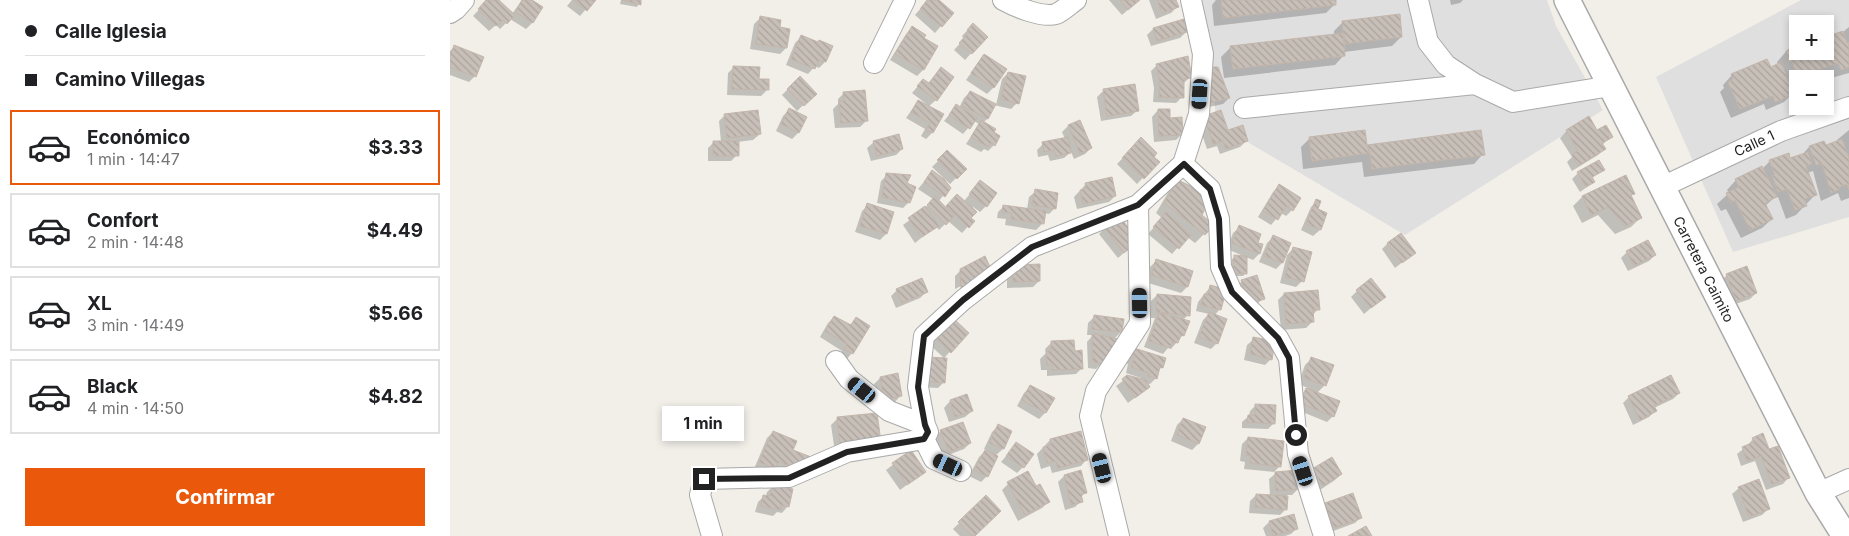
<!DOCTYPE html>
<html lang="es">
<head>
<meta charset="utf-8">
<style>
  :root { --surface:#fff; --page:#f6f6f6; --text:#202124; --muted:#757577; --line:#e0e0e0; --accent:#ea580c }
  body { margin:0; font-family:Inter,sans-serif; background:var(--page); color:var(--text); height:100vh; display:flex; flex-direction:column; font-size:19px; white-space:nowrap }
  * { box-sizing:border-box; margin:0 }
  p { font-size:16px; color:var(--muted) }
  .icon { flex:none; width:28px; height:28px; fill:none; stroke:currentColor; stroke-width:2; stroke-linecap:round; stroke-linejoin:round }
  .map { position:relative; flex:1; overflow:hidden }
  .side { display:flex; flex-direction:column; background:var(--surface); width:450px }
  .side>* { flex:none }
  .banner { display:grid; align-content:center; height:110px; padding:0 25px; background:var(--surface) }
  .fabs { position:absolute; left:1339px; top:15px; display:grid; gap:10px }
  .fabs a { display:grid; place-items:center; width:45px; height:45px; border-radius:0px; background:var(--surface); box-shadow:0 2px 8px #0003; font-size:25px }
  .end { position:absolute; width:22px; height:22px; margin:-11px; border:6px solid #222; background:#fff; box-shadow:0 0 0 2px #fff }
  .from { border-radius:50% }
  .bubble { position:absolute; height:35px; border-radius:0px; background:var(--surface); box-shadow:0 2px 8px #0003; font-size:16px; font-weight:700; line-height:35px; text-align:center }
  .car { position:absolute; width:15px; height:30px; margin:-15px -8px; border-radius:6px; box-shadow:0 0 4px 1px #0007; background:linear-gradient(#222 24%,#8ab4d8 0 40%,#222 0 76%,#8ab4d8 0 86%,#222 0) }
  .banner b { display:flex; align-items:center; gap:18px; height:48px; font-size:19px }
  .banner b+b { border-top:1px solid var(--line) }
  .banner i { width:12px; height:12px; background:var(--text) }
  ul { padding:0; list-style:none }
  li { display:flex; align-items:center; gap:15px; height:75px; margin:0 10px 8px; padding:0 15px; border:2px solid var(--line); border-radius:0px }
  li div { flex:1 }
  li b { display:block; font-size:19px }
  li em { font-style:normal; font-weight:700 }
  li.selected { border-color:var(--accent) }
  li>.icon { width:45px; height:45px; stroke-width:1.5 }
  .cta { display:flex; gap:10px; margin-top:auto; padding:10px 25px }
  .cta a { flex:1; height:58px; border-radius:0px; background:var(--accent); color:#fff; font-size:20px; font-weight:700; line-height:58px; text-align:center }
  main { display:flex; flex:1; min-height:0 }
  .map>svg:first-child { display:block }
  .residential { fill:#e0dfdf; fill-rule:evenodd }
  .shadow { fill:#0003 }
  .building { fill:url(#building-back-hatch); stroke:#c4b6ab }
  .lines { fill:none; stroke-linecap:round; stroke-linejoin:round }
  .minor-casing { stroke:#a9a9a9; stroke-width:22 }
  .tertiary-casing { stroke:#a9a9a9; stroke-width:28 }
  .minor { stroke:#fff; stroke-width:20 }
  .tertiary { stroke:#fff; stroke-width:25 }
  .route { stroke:#222; stroke-width:6 }
  .labels { text-anchor:middle; dominant-baseline:central; stroke-width:4; stroke-linejoin:round; paint-order:stroke }
  .street-label { font-size:14px; fill:#222; stroke:#fff }
</style>
</head>
<body>
<main>
<section class="side">
<div class="banner">
<b><i class="from"></i>Calle Iglesia</b>
<b><i></i>Camino Villegas</b>
</div>
<ul>
<li class="selected"><svg class="icon" aria-label="car" viewBox="0 0 24 24"><path d="M5 17H2v-5l4-1 3-4h7l3 4 3 1v5h-3M9 17h6M6 11h13"/><circle cx="7" cy="17" r="2"/><circle cx="17" cy="17" r="2"/></svg><div><b>Económico</b><p>1 min · 14:47</p></div><em>$3.33</em></li>
<li><svg class="icon" aria-label="car" viewBox="0 0 24 24"><path d="M5 17H2v-5l4-1 3-4h7l3 4 3 1v5h-3M9 17h6M6 11h13"/><circle cx="7" cy="17" r="2"/><circle cx="17" cy="17" r="2"/></svg><div><b>Confort</b><p>2 min · 14:48</p></div><em>$4.49</em></li>
<li><svg class="icon" aria-label="car" viewBox="0 0 24 24"><path d="M5 17H2v-5l4-1 3-4h7l3 4 3 1v5h-3M9 17h6M6 11h13"/><circle cx="7" cy="17" r="2"/><circle cx="17" cy="17" r="2"/></svg><div><b>XL</b><p>3 min · 14:49</p></div><em>$5.66</em></li>
<li><svg class="icon" aria-label="car" viewBox="0 0 24 24"><path d="M5 17H2v-5l4-1 3-4h7l3 4 3 1v5h-3M9 17h6M6 11h13"/><circle cx="7" cy="17" r="2"/><circle cx="17" cy="17" r="2"/></svg><div><b>Black</b><p>4 min · 14:50</p></div><em>$4.82</em></li>
</ul>
<div class="cta"><a>Confirmar</a></div>
</section>
<div class="map">
<svg width="1399" height="536" viewBox="0 0 1399 536">
  <defs>
    <pattern id="building-back-hatch" width="6" height="6" patternUnits="userSpaceOnUse" patternTransform="scale(1.25)"><rect width="6" height="6" fill="#c7bfb8"/><path d="M-1 5l2 2M0 0l6 6M5-1l2 2" fill="none" stroke="#aba49e"/></pattern>
  </defs>
  <rect width="100%" height="100%" fill="#f2efe9"/>
  <path class="residential" d="M752 0H1097L1106 26 1153 110 955 235 767 124Z
    M1351 0H1399V217L1283 252 1206 77ZM1348 24H1375V51H1348ZM1348 79H1375V106H1348Z"/>
  <path class="shadow" d="M38 0H47L62 14 72 0H79L91 7 82 23 76 29 60 19 50 29 46 25 39 31 23 16Z
    M122 0H144L130 16 117 6Z
    M171 0H190L187 7 170 4Z
    M478 0H487L502 13 485 33 465 15Z
    M659 0H689L672 15Z
    M699 0H725L727 7 721 13 706 19Z
    M766 0H885V4L876 13 764 26 762 5Z
    M1000 0H1013L1010 3 1001 5Z
    M310 18 328 28 336 48 330 54 300 49 304 24Z
    M893 22 951 37 942 46 894 52V55L885 65 774 78 771 57 780 48 884 35V31Z
    M523 24 536 37 515 60 504 50 514 39 512 36Z
    M1399 27V73L1381 78 1379 71 1357 79H1348V82L1339 85 1343 93 1334 102 1316 110 1314 104 1281 118 1270 92 1274 88 1273 85 1282 75 1320 69 1328 65 1327 62 1341 46 1348 51H1375V34L1380 37 1393 32Z
    M462 28 472 39 486 47 473 70 467 76 440 60 456 34Z
    M703 29 736 32 730 38 701 46 697 35Z
    M351 37 375 62 369 68 365 66 358 74 336 65 345 43Z
    M4 47 25 76 19 82 0 75V51Z
    M534 55 543 88 537 94 516 80Z
    M707 65 740 77 733 84 732 97 726 103 703 102 704 88 701 71Z
    M284 67 317 90 311 96 277 95 278 73Z
    M767 68 779 98 773 104 750 109Z
    M491 69 486 100 478 107 492 115 482 133 476 139 471 136 475 129 456 118 468 101 478 107 479 106 462 93 473 80 478 84Z
    M558 73 567 103 561 109 544 105 537 119 533 123 544 145 538 151 534 149 531 152 516 144 529 124 524 121 513 134 494 121 506 106 509 108 514 98 520 92 546 105 552 79Z
    M350 77 365 94 347 111 332 95Z
    M684 86 688 110 681 116 651 121 647 97 653 91Z
    M394 93 416 121 410 127 385 128 383 109 388 104V99Z
    M339 110 355 118 348 133 342 139 326 131 333 116Z
    M708 110 732 134 726 140 704 142 702 117Z
    M275 115 310 134 303 140 287 142V155L281 161H258V148L264 142H271L269 121Z
    M754 117 777 132 797 140 790 147 770 154 767 146 757 149 748 123Z
    M1139 118 1147 132 1161 137 1152 145 1154 149 1148 155 1122 171 1117 162 1122 157 1110 138 1117 131Z
    M618 126 641 148 635 154 624 159 621 152 614 158 600 161 598 155 588 157 587 150 593 144 615 139 612 132Z
    M1399 130V198L1391 201 1388 193 1371 201 1363 171 1357 173 1365 195 1346 215 1336 219 1328 197 1323 199 1315 206 1322 219 1312 228 1291 238 1276 209 1271 211 1267 204 1279 193 1277 190 1286 180 1312 169 1320 161 1340 160 1351 156 1359 147 1374 143 1375 147 1388 142 1387 140Z
    M860 138 916 146 1033 154 1024 164 914 177 912 162 853 169 851 147Z
    M691 139 708 162 687 184 667 164Z
    M424 142 452 149 446 155 421 161 417 148Z
    M497 152 515 169 500 184 482 167Z
    M1153 169 1142 178 1143 181 1137 187 1130 192 1122 179 1128 173Z
    M482 172 499 188 489 201 496 207 508 196 514 201 530 182 536 206 530 212 523 207 520 219 523 221 512 233 498 221 489 230 486 226 465 243 453 225 473 210 483 199 468 189Z
    M437 175 455 184 459 202 453 208 427 203 431 181Z
    M728 182 750 216 754 234 745 243 737 237 722 254 698 234 712 218 706 213 719 191Z
    M636 184 665 196 659 202 627 209 624 197Z
    M829 186 842 210 836 216 831 213 821 225 808 217 823 192Z
    M586 191 605 208 599 214 594 213 592 224 586 230 555 225 556 219 547 218 548 212 554 206 577 209 579 197Z
    M1183 193 1180 197 1190 218 1181 227 1165 234 1148 215 1132 223 1123 206 1132 197Z
    M867 201 866 210 876 214 870 230 863 236 851 230 861 207Z
    M418 205 442 213 436 234 430 240 405 232 412 211Z
    M790 227 806 243 812 245 809 254 803 260 796 257 795 274 793 276H781L782 259 785 257H796L777 249 783 233Z
    M655 228 676 251 668 258 649 234Z
    M823 237 840 244 832 263 826 269 809 262 817 243Z
    M938 243 964 253 945 268 932 249Z
    M843 249 852 281 846 287 830 283 837 255Z
    M1177 252 1205 255 1199 261 1178 271 1171 258Z
    M706 261 742 272 737 287 731 293 695 282 700 267Z
    M511 270 536 273 505 289V276Z
    M563 270 589 281 583 287 557 288V276Z
    M1277 275 1306 293 1300 299 1280 306 1271 281Z
    M792 281 813 298 807 304 786 287Z
    M761 286 770 309 764 316 767 343 761 349 744 343 753 320 759 314 746 311 748 302Z
    M447 290 476 292 470 298 446 308 441 296Z
    M907 291 934 297 914 314 901 297Z
    M834 294 868 309 862 316V322L856 328 831 330 828 300Z
    M707 295 738 315 733 320V335L721 349 718 348 713 354 694 347 705 318H700L701 301Z
    M384 317 400 325 406 319 402 353 396 360 389 355 392 351 370 337 378 323Z
    M644 317 671 332 664 339 665 350 646 369 638 368 637 342 643 335H637L638 323Z
    M503 319 518 333 494 358 479 344Z
    M804 339 821 359 815 365 794 360 797 345Z
    M601 343 623 352 632 368 626 374 597 376V370H591L590 359 596 353 595 349Z
    M684 350 712 367 707 372 706 378 700 384 696 383 699 387 678 403 666 386 678 377 690 380 691 378 676 373 678 364 676 363Z
    M477 358 494 382 488 388 470 387Z
    M862 358 875 385 867 393 888 402 883 416 877 422 845 409 851 395 858 388 848 384 855 365Z
    M430 378 451 395 445 402 428 405 424 384Z
    M580 387 603 399 595 413 589 419 567 406 574 393Z
    M1229 393 1223 399 1204 408 1205 411 1199 417 1183 425 1173 403 1179 397Z
    M500 401 522 411 515 417 499 422 494 408Z
    M806 405 824 423 818 429 792 428V422L799 416 800 411Z
    M426 414 385 452 381 425 387 419Z
    M733 419 748 444 742 450 721 441 727 425Z
    M548 426 553 449 545 456 537 476 531 482 519 476 529 457 536 450 534 449 542 432Z
    M491 431 520 443 514 449 493 457 485 437Z
    M323 432 342 450 339 474 304 469 317 438Z
    M798 438 830 466 824 472 794 469 795 462 790 461 792 444Z
    M1303 439 1318 451 1339 477 1333 484 1316 490 1305 461 1291 466 1287 454 1297 446Z
    M600 440 637 459 631 466 602 473 600 466 591 469 587 454Z
    M567 443 573 467 567 473 551 462Z
    M461 451 474 472 450 490 436 470Z
    M863 470 891 474 885 480 867 492Z
    M826 473 848 489 842 495H837L836 509 830 515 799 513 800 501 806 495 820 496 819 479Z
    M614 476 636 492 630 498 631 501 625 507 615 510 608 482Z
    M558 484 586 488 598 502 592 508 568 521 552 490Z
    M323 486 338 506 332 513 327 512 323 516 305 512 308 502 314 496H316L317 492Z
    M1289 488 1318 509 1312 515 1293 522 1282 494Z
    M536 497 523 536H510L503 529Z
    M876 504 911 517 905 523 878 533 869 510Z
    M819 522 847 528 841 534 835 536H816L813 528Z"/>
  <path class="building" d="M36 0H49L65 15 57 24 53 20 46 26 28 9Z
    M72 0H82L93 7 83 23 65 12Z
    M123 0H146L137 11Z
    M172 0H191V5Z
    M477 0H489L504 13 492 27 470 9Z
    M670 0H690L678 10Z
    M707 0H726L729 7 712 13Z
    M771 0H886V5L773 18Z
    M950 14 952 37 894 44 892 21Z
    M310 16 331 20 330 27 340 29 337 48 306 44Z
    M734 19 737 32 707 41 703 28Z
    M523 23 538 37 522 54 509 43 519 32 517 30Z
    M462 26 476 35 474 38 488 46 474 70 445 54Z
    M1393 31 1397 43 1399 42V67L1391 70 1388 63 1347 77 1342 61 1339 62 1336 51 1342 49 1341 44 1348 42V51H1375V33L1380 32 1381 35Z
    M894 33 895 56 783 69 780 46Z
    M351 35 368 42 369 40 383 46 376 62 369 60 365 69 341 59Z
    M4 45 34 57 26 77 0 67V52H2Z
    M534 54 557 69 544 88 521 73Z
    M738 56 742 78 734 79V98L709 97 710 82 706 64Z
    M1317 59 1321 67 1331 62 1344 94 1325 102 1323 96 1290 109 1278 82 1283 79 1281 74Z
    M283 66 310 67 309 79H319V90L282 89Z
    M491 67 504 77 487 101 467 86 473 79 479 83Z
    M761 67H768L780 98 755 104Z
    M558 72 576 76 569 104 551 99Z
    M350 76 367 94 354 106 337 89Z
    M685 84 689 111 657 116 653 89Z
    M415 90 418 121 391 123 389 101H394L393 92Z
    M520 91 546 104 538 119 512 106Z
    M468 100 494 114 483 133 476 130 480 123 461 112Z
    M506 104 527 118 520 129 499 115Z
    M339 108 357 117 349 133 331 124Z
    M708 109H720V118L732 117 733 135 709 136Z
    M308 110 311 134 277 138 274 114Z
    M771 110 778 130 793 125 798 141 776 149 773 141 763 144 754 116Z
    M1139 116 1147 130 1156 125 1163 137 1152 143 1156 149 1128 166 1122 155 1128 151 1116 130Z
    M531 120 546 129 544 132 550 136 545 146 541 143 538 147 521 137Z
    M630 120 642 148 630 154 618 125Z
    M915 130 917 145 920 153 862 161 859 137Z
    M1031 130 1035 155 922 169 920 153 917 145Z
    M449 134 453 149 427 156 423 141Z
    M618 137 621 153 606 156 604 150 594 152 592 142Z
    M691 137 707 153 704 157 710 162 694 179 672 158Z
    M1392 139 1399 158V190L1397 184 1389 187 1390 189 1381 193 1372 163 1366 165 1359 146 1374 141 1376 145Z
    M263 141H289V156H263Z
    M497 150 517 169 507 179 487 160Z
    M1358 152 1362 164 1356 166 1367 195 1354 199 1357 206 1345 210 1337 189 1328 192 1322 176 1325 175 1319 160 1339 153 1340 158Z
    M1149 160 1155 170 1142 177 1145 182 1136 187 1127 172Z
    M1312 166 1327 196 1315 203 1323 219 1300 230 1285 200 1281 203 1276 193 1289 187 1285 179Z
    M482 170 494 179 501 188 495 197 474 182Z
    M436 173 461 175 457 183 466 187 460 203 432 197Z
    M1176 175 1185 194 1181 195 1192 218 1175 226 1158 207 1141 215 1132 196Z
    M662 177 666 196 633 204 630 190 636 189 635 183Z
    M530 180 547 193 537 207 519 194Z
    M728 180 747 189 757 205 752 215 764 225 755 235 714 203Z
    M829 184 851 198 843 211 836 206 828 220 813 211Z
    M585 189 608 193 606 209 582 205Z
    M507 194 527 212 521 218 525 221 519 228 496 206Z
    M485 196 504 216 496 225 477 205Z
    M866 199 871 201 868 209 877 213 871 230 856 224Z
    M417 203 444 212 437 234 410 226Z
    M553 205 596 211 594 224 561 219 562 213 552 212Z
    M475 206 489 226 472 237 458 218Z
    M716 212 741 235 729 249 703 227Z
    M669 215 682 233 684 245 674 253 654 227Z
    M789 225 811 234 808 243 813 244 810 254 782 243Z
    M951 233 966 253 952 263 937 243Z
    M823 235 841 243 833 263 814 256Z
    M1198 240 1206 255 1184 266 1176 251Z
    M843 247 862 252 854 282 835 277Z
    M784 255 797 256V274L783 273Z
    M535 256 542 271 511 288 510 269Z
    M706 259 743 271 738 287 701 275Z
    M590 264V281L563 282 562 269 568 265Z
    M1297 266 1307 293 1286 301 1276 274Z
    M807 275 815 299 799 304 791 280Z
    M472 278 478 292 452 303 446 289Z
    M921 278 936 297 921 308 906 290Z
    M760 285 775 289 776 291 771 310 751 305 754 294 758 295Z
    M868 290 870 310H863L864 322 836 324 834 293Z
    M707 294 741 297 740 316 706 312Z
    M759 312 777 319 768 344 749 337Z
    M709 313 740 321 734 336 731 335 728 343 722 342 720 348 699 341Z
    M644 315 674 319 672 332 642 329Z
    M384 316 401 325 406 317 420 326 403 354 394 349 397 344 375 331Z
    M503 318 519 333 501 353 485 337Z
    M645 334 668 339 666 350 653 364 643 362 642 335Z
    M803 337 819 340 824 347 822 360 800 354Z
    M624 340 625 351 632 350 633 369 602 370V365H597L596 351H601V341Z
    M684 348 716 358 713 368 710 367 707 379 698 376 699 373 681 367 684 358 681 357Z
    M477 357 497 358 495 383 475 381Z
    M861 357 884 365 876 386 854 378Z
    M448 373 452 396 434 400 430 377Z
    M677 375 696 380 700 387 685 398 672 379Z
    M1221 375 1230 393 1204 406 1207 411 1190 420 1178 396Z
    M580 385 605 398 596 413 572 400Z
    M856 388 890 401 884 417 850 403Z
    M517 394 523 411 505 417 500 400Z
    M805 404 826 405 825 424 797 422 798 415H805Z
    M427 413 431 442 390 446 387 417Z
    M733 418 756 427 749 444 727 435Z
    M513 422 521 443 499 452 490 430Z
    M548 424 562 431 554 449 539 443Z
    M323 431 347 441 343 450 361 457 346 469 329 461 325 469 309 462Z
    M631 431 638 460 608 468 606 461 597 463 593 447 601 445 600 439Z
    M1313 433 1319 449 1328 446 1340 478 1322 484 1311 456 1297 461 1292 447 1304 442 1302 438Z
    M798 437 834 441 831 467 800 463 801 456 796 455Z
    M566 442 584 454 574 468 556 456Z
    M461 450 476 472 457 485 442 463Z
    M535 450 548 456 538 477 524 470Z
    M882 457 892 474 873 486 862 469Z
    M631 470 637 493 631 494 633 502 621 505 614 475Z
    M848 470 849 489 826 491 825 472Z
    M578 471 586 486 590 484 600 502 575 515 557 482Z
    M1309 479 1320 509 1299 517 1288 487Z
    M323 484 343 489 339 507 331 505 330 510 311 506 313 495 320 496Z
    M903 493 912 518 884 528 875 503Z
    M806 494 838 496 837 510 805 507Z
    M536 495 551 511 525 536H522L508 522Z
    M844 514 848 529 823 536 819 521Z
    M916 526 922 536H898Z"/>
  <g class="lines">
    <g class="minor-casing">
      <path id="minor" d="M553 0C566 7 592 18 606 14 613 11 620 4 626 0
        M968 0 978 42 996 65 1025 84
        M0 13 6 9 14 0
        M424 63 455 0
        M794 108 1025 84 1063 102 1161 86
        M733 164 760 189 769 219 771 267 782 292 828 338 839 358 848 454 874 536
        M1212 187 1331 131 1399 107
        M386 361 399 379 439 411 475 425
        M474 439 484 459 511 471
        M1368 493 1399 479
        M262 536 250 495 254 479 339 477 397 452 474 439 478 432 475 425 468 387 474 336 513 300 582 247 688 205
        M669 536 640 416 646 391 690 323 688 205 733 164 749 114 753 54 741 0"/>
    </g>
    <g class="tertiary-casing">
      <path id="tertiary" d="M1117 0 1368 493 1395 536"/>
    </g>
    <use href="#minor" class="minor"/>
    <use href="#tertiary" class="tertiary"/>
  </g>
  <g class="lines">
    <path class="route" d="M254 479 339 478 397 452 474 439 478 432 475 425 468 387 474 336 513 300 582 247 688 205 734 164 760 189 769 219 771 266 782 292 828 338 839 358 846 435"/>
  </g>
  <g class="labels">
    <g class="street-label">
      <text transform="translate(1304 143) rotate(-25)">Calle 1</text>
      <text transform="translate(1254 269) rotate(63)">Carretera Caimito</text>
    </g>
  </g>
</svg>
<div class="fabs">
<a>+</a>
<a>−</a>
</div>
<i class="end from" style="left:846px;top:435px"></i>
<i class="end" style="left:254px;top:479px"></i>
<div class="bubble" style="left:212px;top:406px;width:82px">1 min</div>
<i class="car" style="left:750px;top:94px;rotate:184deg"></i>
<i class="car" style="left:690px;top:303px;rotate:359deg"></i>
<i class="car" style="left:412px;top:390px;rotate:309deg"></i>
<i class="car" style="left:498px;top:465px;rotate:295deg"></i>
<i class="car" style="left:652px;top:468px;rotate:346deg"></i>
<i class="car" style="left:853px;top:471px;rotate:342deg"></i>
</div>
</main>
</body>
</html>
